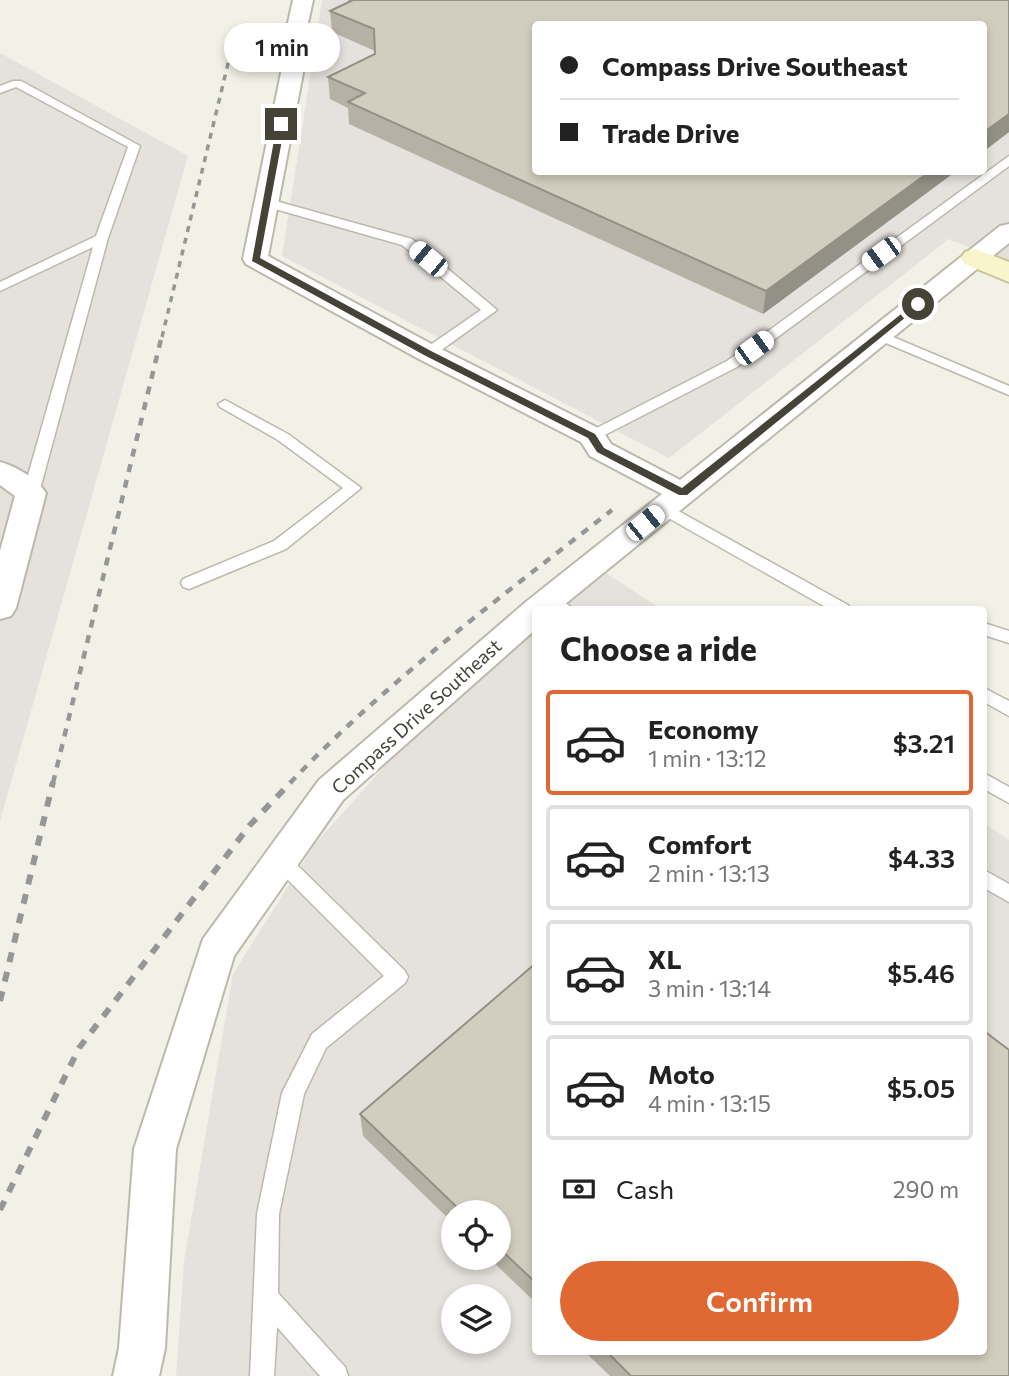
<!DOCTYPE html>
<html lang="en">
<head>
<meta charset="utf-8">
<style>
  :root { --surface:#fff; --page:#f6f6f6; --text:#222; --muted:#767676; --line:#e0e0e0; --accent:#e06832 }
  body { margin:0; font-family:Commissioner,sans-serif; background:var(--page); color:var(--text); height:100vh; display:flex; flex-direction:column; font-size:26px; white-space:nowrap }
  * { box-sizing:border-box; margin:0 }
  p { font-size:23px; color:var(--muted) }
  .icon { flex:none; width:38px; height:38px; fill:none; stroke:currentColor; stroke-width:2; stroke-linecap:round; stroke-linejoin:round }
  .map { position:relative; flex:1; overflow:hidden }
  .side { position:absolute; left:532px; top:606px; width:455px; height:749px; display:flex; flex-direction:column; background:var(--surface); border-radius:7px; box-shadow:0 4px 10px #0003 }
  .side>* { flex:none }
  .guide { position:absolute; left:532px; top:21px; width:455px; height:154px; border-radius:7px; box-shadow:0 4px 10px #0003; display:grid; align-content:center; height:154px; padding:0 28px; background:var(--surface) }
  .controls { position:absolute; left:441px; top:1200px; display:grid; gap:14px }
  .controls a { display:grid; place-items:center; width:70px; height:70px; border-radius:50%; background:var(--surface); box-shadow:0 4px 10px #0003; font-size:35px }
  .end { position:absolute; width:32px; height:32px; margin:-16px; border:9px solid #454238; background:#fff; box-shadow:0 0 0 4px #fff }
  .from { border-radius:50% }
  .bubble { position:absolute; height:49px; border-radius:24px; background:var(--surface); box-shadow:0 4px 10px #0003; font-size:23px; font-weight:600; line-height:49px; text-align:center }
  .car { position:absolute; width:21px; height:42px; margin:-21px -10px; border-radius:9px; box-shadow:0 0 5px 2px #0007; background:linear-gradient(#fff 24%,#345 0 40%,#fff 0 76%,#345 0 86%,#fff 0) }
  .guide b { display:flex; align-items:center; gap:24px; height:66px; font-size:26px }
  .guide b+b { border-top:2px solid var(--line) }
  .guide i { width:18px; height:18px; background:var(--text) }
  ul { padding:0; list-style:none }
  li { display:flex; align-items:center; gap:21px; height:105px; margin:0 14px 10px; padding:0 14px; border:4px solid var(--line); border-radius:7px }
  li div { flex:1 }
  li b { display:block; font-size:26px }
  li em { font-style:normal; font-weight:600 }
  li.on { border-color:var(--accent) }
  li>.icon { width:63px; height:63px; stroke-width:1.5 }
  h2 { padding:0 28px; font-size:32px; line-height:84px }
  .pay { display:flex; align-items:center; gap:18px; height:77px; padding:0 28px; font-size:26px }
  .pay p { margin-inline-start:auto }
  .action { display:flex; gap:14px; margin-top:auto; padding:14px 28px }
  .action a { flex:1; height:80px; border-radius:42px; background:var(--accent); color:#fff; font-size:28px; font-weight:600; line-height:80px; text-align:center }
  .map>svg:first-child { display:block }
  .industrial { fill:#e5e2dd; fill-rule:evenodd }
  .lines { fill:none; stroke-linecap:round; stroke-linejoin:round }
  .lane-casing { stroke:#bcb9ac; stroke-width:3 }
  .street-casing { stroke:#bcb9ac; stroke-width:4 }
  .secondary-casing { stroke:#c9c49b; stroke-width:4 }
  .lane { fill:#fff; fill-rule:evenodd }
  .street { fill:#fff; fill-rule:evenodd }
  .secondary { fill:#f8f4cc; fill-rule:evenodd }
  .rail-far2 { stroke:#969696; stroke-width:3.5; stroke-dasharray:6 6; stroke-linecap:butt }
  .rail-far1 { stroke:#969696; stroke-width:4.5; stroke-dasharray:8 8; stroke-linecap:butt }
  .rail { stroke:#969696; stroke-width:6; stroke-dasharray:10 10; stroke-linecap:butt }
  .wall { fill:#b5b1a4 }
  .shaded-wall { fill:#939086 }
  .building { fill:#d2cebf; stroke:#939086; stroke-width:2 }
  .route { fill:#454238 }
  .labels { text-anchor:middle; dominant-baseline:central; stroke-width:7; stroke-linejoin:round; paint-order:stroke }
  .street-label { font-size:19px; fill:#454238; stroke:#fff }
</style>
</head>
<body>
<div class="map">
<svg width="1009" height="1376" viewBox="0 0 1009 1376">
  <rect width="100%" height="100%" fill="#f2f1e8"/>
  <path class="industrial" d="M322 0H1009V264L949 239 669 458 282 256ZM536 24H984V172H536Z
    M0 53 188 156 0 821Z
    M603 571 661 609H556Z
    M535 626 536 1351H984V823L1009 840V1376H176L184 1261 233 974 314 845 442 702ZM453 1213H499V1258H453ZM453 1297H499V1342H453Z"/>
  <g class="lines">
    <g class="lane-casing">
      <path id="lane" d="M13 81H21L140 146 108 238 39 493 31 498 23 493 93 247 0 291V282L96 236 128 147 16 87 0 93V86Z
        M1009 156V166L737 367 597 439H587V433L727 361Z
        M265 198 412 239 497 310 433 356H423V350L481 310 402 245 261 205 259 202Z
        M879 331 1009 386V395L874 338 872 335Z
        M225 400 288 434 361 488 286 549 189 589 183 587 181 583 183 579 274 541 343 488 278 440 220 407 218 404Z
        M664 503 848 605 850 609H829L658 512 656 508 658 504Z
        M551 593 574 609C562 609 550 611 543 599L545 595Z
        M984 623 1009 631V643L984 635Z
        M984 688 1009 701V716L984 702Z
        M984 773 1009 787V803L984 789Z
        M281 853 288 856 405 971 408 977 405 983 326 1048 304 1094 279 1214 278 1293 345 1367 348 1376H320L277 1327 274 1376H250L257 1214 282 1093 312 1034 384 976 274 866 271 861 274 856Z
        M984 870 1009 884V902L984 888Z"/>
    </g>
    <g class="street-casing">
      <path id="street" d="M293 0H313L303 46V73L268 256 437 347 602 430 611 444 680 480 1000 226 1009 224V243L559 609H536V629L343 800 234 956 176 1149 165 1348 159 1376H113L119 1348 134 1149 203 939 319 780 527 601 662 494 590 456 581 442 419 359 246 264 243 259 281 73 283 46Z
        M0 462C16 466 37 479 46 493L16 608 11 616 0 619V551L15 496 0 485Z"/>
    </g>
    <g class="secondary-casing">
      <path id="secondary" d="M975 249 1009 262V282L965 264 961 258 965 252Z"/>
    </g>
    <use href="#lane" class="lane"/>
    <use href="#street" class="street"/>
    <use href="#secondary" class="secondary"/>
    <path class="rail-far2" d="M162 337 233 43"/>
    <path class="rail-far1" d="M53 783 162 335
      M290 783C387 681 501 597 612 510"/>
    <path class="rail" d="M0 1001 53 782
      M0 1210 79 1048 250 825 291 782"/>
  </g>
  <path class="wall" d="M348 0H1009V132L984 151V24L955 172 763 314 349 124 348 108 330 99 328 77 375 54V51L332 32 330 11 348 2Z
    M536 963V1303L489 1258H499V1213H453V1223L363 1136 360 1114Z
    M584 1351H984L1009 1376H610Z"/>
  <path class="shaded-wall" d="M1009 114V132L984 151V132Z
    M929 172H955L763 314 766 291Z"/>
  <path class="building" d="M353 0H1009V114L984 132V24H536V172H929L766 291 348 102 365 93 328 77 375 54 374 29 330 11Z
    M536 963V1283L499 1248V1213H463L360 1114Z
    M984 1031 1009 1050V1376H631L606 1351H984Z"/>
  <path class="route" d="M281 122 285 124 260 258 431 351 595 434 604 448 682 488 915 303 922 304 687 495H679L597 452 588 438 424 355 252 261 277 124Z"/>
  <g class="labels">
    <g class="street-label">
      <text transform="translate(416 716) rotate(-42)">Compass Drive Southeast</text>
    </g>
  </g>
</svg>
<div class="controls">
<a><svg class="icon" aria-label="locate" viewBox="0 0 24 24"><circle cx="12" cy="12" r="6"/><path d="M12 2v4M12 18v4M2 12h4M18 12h4"/></svg></a>
<a><svg class="icon" aria-label="layers" viewBox="0 0 24 24"><path d="M12 4l9 5-9 5-9-5zM3 14l9 5 9-5"/></svg></a>
</div>
<i class="end from" style="left:918px;top:304px"></i>
<i class="end" style="left:281px;top:124px"></i>
<div class="bubble" style="left:224px;top:23px;width:116px">1 min</div>
<i class="car" style="left:881px;top:254px;rotate:234deg"></i>
<i class="car" style="left:428px;top:259px;rotate:310deg"></i>
<i class="car" style="left:754px;top:348px;rotate:54deg"></i>
<i class="car" style="left:645px;top:523px;rotate:51deg"></i>
<div class="guide">
<b><i class="from"></i>Compass Drive Southeast</b>
<b><i></i>Trade Drive</b>
</div>
<section class="side">
<h2>Choose a ride</h2>
<ul>
<li class="on"><svg class="icon" aria-label="car" viewBox="0 0 24 24"><path d="M5 17H2v-5l4-1 3-4h7l3 4 3 1v5h-3M9 17h6M6 11h13"/><circle cx="7" cy="17" r="2"/><circle cx="17" cy="17" r="2"/></svg><div><b>Economy</b><p>1 min · 13:12</p></div><em>$3.21</em></li>
<li><svg class="icon" aria-label="car" viewBox="0 0 24 24"><path d="M5 17H2v-5l4-1 3-4h7l3 4 3 1v5h-3M9 17h6M6 11h13"/><circle cx="7" cy="17" r="2"/><circle cx="17" cy="17" r="2"/></svg><div><b>Comfort</b><p>2 min · 13:13</p></div><em>$4.33</em></li>
<li><svg class="icon" aria-label="car" viewBox="0 0 24 24"><path d="M5 17H2v-5l4-1 3-4h7l3 4 3 1v5h-3M9 17h6M6 11h13"/><circle cx="7" cy="17" r="2"/><circle cx="17" cy="17" r="2"/></svg><div><b>XL</b><p>3 min · 13:14</p></div><em>$5.46</em></li>
<li><svg class="icon" aria-label="car" viewBox="0 0 24 24"><path d="M5 17H2v-5l4-1 3-4h7l3 4 3 1v5h-3M9 17h6M6 11h13"/><circle cx="7" cy="17" r="2"/><circle cx="17" cy="17" r="2"/></svg><div><b>Moto</b><p>4 min · 13:15</p></div><em>$5.05</em></li>
</ul>
<div class="pay"><svg class="icon" aria-label="cash" viewBox="0 0 24 24"><path d="M3 7h18v10H3z"/><circle cx="12" cy="12" r="2"/></svg>Cash<p>290 m</p></div>
<div class="action"><a>Confirm</a></div>
</section>
</div>
</body>
</html>
